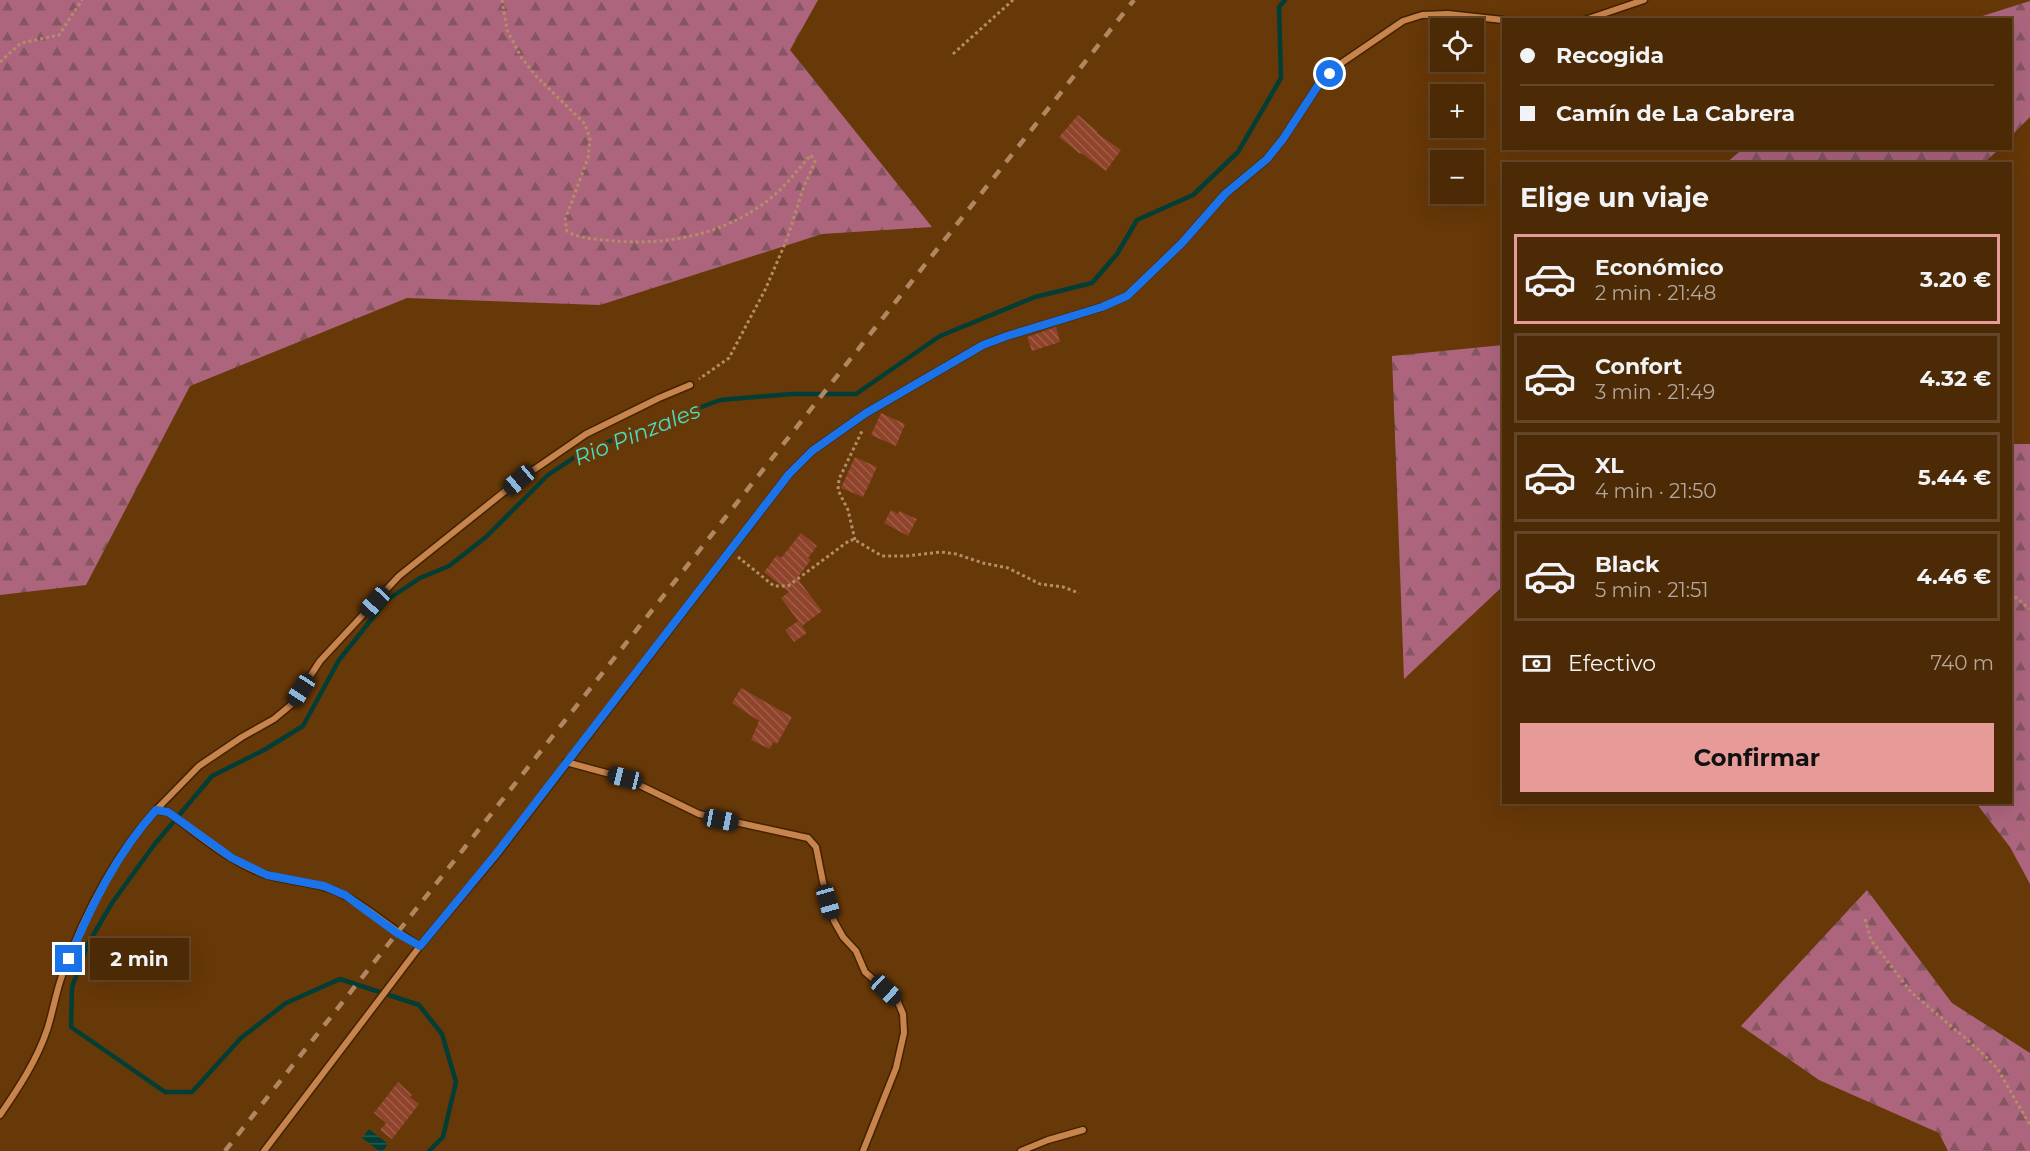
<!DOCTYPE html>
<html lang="es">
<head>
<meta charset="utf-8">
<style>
  :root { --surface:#4d2a06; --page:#543210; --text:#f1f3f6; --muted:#b3a79b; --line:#644628; --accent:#e69b98 }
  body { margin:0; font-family:Montserrat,sans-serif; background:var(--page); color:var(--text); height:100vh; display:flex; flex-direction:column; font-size:22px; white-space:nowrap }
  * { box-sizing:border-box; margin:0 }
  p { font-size:20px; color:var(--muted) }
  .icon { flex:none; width:33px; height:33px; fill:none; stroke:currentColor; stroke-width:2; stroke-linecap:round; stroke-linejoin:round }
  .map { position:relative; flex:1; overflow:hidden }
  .drawer { position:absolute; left:1502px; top:162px; width:510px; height:642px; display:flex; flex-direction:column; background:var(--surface); border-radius:0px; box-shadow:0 6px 24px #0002,0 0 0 2px var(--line) }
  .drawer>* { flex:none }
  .hud { position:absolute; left:1502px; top:18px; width:510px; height:132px; border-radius:0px; box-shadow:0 6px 24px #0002,0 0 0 2px var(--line); display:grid; align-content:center; height:132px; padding:0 18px; background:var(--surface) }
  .buttons { position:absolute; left:1430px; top:18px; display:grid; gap:12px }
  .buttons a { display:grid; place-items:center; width:54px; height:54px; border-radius:0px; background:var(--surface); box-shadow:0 6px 24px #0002,0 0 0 2px var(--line); font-size:30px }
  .end { position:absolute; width:27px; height:27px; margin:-14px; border:8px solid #1a73e8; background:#fff; box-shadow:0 0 0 3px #fff }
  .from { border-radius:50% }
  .bubble { position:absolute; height:42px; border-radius:0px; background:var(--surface); box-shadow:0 6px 24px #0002,0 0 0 2px var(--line); font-size:20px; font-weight:700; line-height:42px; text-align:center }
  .car { position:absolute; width:18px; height:36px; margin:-18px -9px; border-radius:8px; box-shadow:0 0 4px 2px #0007; background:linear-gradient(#222 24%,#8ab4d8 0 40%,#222 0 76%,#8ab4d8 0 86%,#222 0) }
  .hud b { display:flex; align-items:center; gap:21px; height:57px; font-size:22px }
  .hud b+b { border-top:2px solid var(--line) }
  .hud i { width:15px; height:15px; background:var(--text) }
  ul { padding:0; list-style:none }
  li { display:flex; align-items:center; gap:18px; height:90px; margin:0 12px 9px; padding:0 6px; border:3px solid var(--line); border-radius:0px }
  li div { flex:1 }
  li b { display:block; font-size:22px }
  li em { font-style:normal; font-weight:700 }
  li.current { border-color:var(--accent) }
  li>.icon { width:54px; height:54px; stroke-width:1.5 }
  h2 { padding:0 18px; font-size:27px; line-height:72px }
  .pay { display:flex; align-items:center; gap:15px; height:66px; padding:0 18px; font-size:22px }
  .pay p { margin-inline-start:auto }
  .primary-button { display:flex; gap:12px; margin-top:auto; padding:12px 18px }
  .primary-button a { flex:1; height:69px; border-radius:0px; background:var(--accent); color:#111; font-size:24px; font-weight:700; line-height:69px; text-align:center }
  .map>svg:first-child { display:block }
  .forest { fill:url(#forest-firs) }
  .water { fill:url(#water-rules) }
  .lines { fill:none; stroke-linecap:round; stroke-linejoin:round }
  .stream { stroke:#023e35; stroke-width:4.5 }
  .building { fill:url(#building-back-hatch) }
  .street-casing { stroke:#432203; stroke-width:9 }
  .path { stroke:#b58c68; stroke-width:3; stroke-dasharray:3 3; stroke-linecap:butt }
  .street { stroke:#c8844d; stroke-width:6 }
  .rail { stroke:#b08761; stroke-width:4.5; stroke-dasharray:10 10; stroke-linecap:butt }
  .route { stroke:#1a73e8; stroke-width:8 }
  .labels { text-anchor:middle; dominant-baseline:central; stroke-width:6; stroke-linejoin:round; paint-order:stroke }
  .water-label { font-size:22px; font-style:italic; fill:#4cdcc2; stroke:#673808 }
</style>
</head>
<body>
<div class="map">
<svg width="2030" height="1151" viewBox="0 0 2030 1151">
  <defs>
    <pattern id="forest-firs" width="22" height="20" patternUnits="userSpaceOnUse" patternTransform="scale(1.5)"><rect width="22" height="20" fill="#ad657e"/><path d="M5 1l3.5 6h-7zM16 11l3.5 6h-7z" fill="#855662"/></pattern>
    <pattern id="water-rules" width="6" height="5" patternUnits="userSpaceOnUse" patternTransform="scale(1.5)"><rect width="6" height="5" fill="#023e35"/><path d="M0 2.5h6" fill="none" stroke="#285950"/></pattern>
    <pattern id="building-back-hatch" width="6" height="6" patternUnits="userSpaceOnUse" patternTransform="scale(1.5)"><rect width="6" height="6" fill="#8f432a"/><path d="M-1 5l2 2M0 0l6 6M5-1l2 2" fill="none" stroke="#a05d47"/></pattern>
  </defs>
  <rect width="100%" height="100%" fill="#673808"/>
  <path class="forest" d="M0 0H818L790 50 932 227 822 234 600 305 407 298 190 386 86 585 0 595Z
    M2030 1V117L2010 137V20L1973 19Z
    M1744 148H1999V149L1984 163H1726Z
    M1503 345V586L1404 679 1392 356Z
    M2010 444H2030V884L2010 847 1976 803 2010 802Z
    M1867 890 1952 1003 2030 1053V1151H1948L1939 1133 1819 1080 1741 1026Z"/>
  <path class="water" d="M369 1129 388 1144 383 1151H379L362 1138Z"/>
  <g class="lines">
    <path class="stream" d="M429 1151 443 1137 456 1082 442 1034 419 1005 340 979 286 1003 241 1038 192 1092H165L71 1027 72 987 88 944 112 903 154 845 212 776 264 750 303 726 339 660 387 600 420 578 449 566 486 537 548 475 584 451 720 400 792 394H856L940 336 1035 297 1092 283 1117 254 1137 220 1193 195 1238 152 1281 78 1279 7 1285 0"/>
  </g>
  <path class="building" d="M1078 115 1098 132 1097 133 1121 150 1106 171 1081 153 1080 154 1059 137Z
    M1056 327 1060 342 1032 351 1027 337Z
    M881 413 905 424 896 446 871 435Z
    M855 457 877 467 863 497 841 488Z
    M891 510 898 514 899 511 917 519 908 536 884 523Z
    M801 533 817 546 808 558 811 560 797 578 822 611 802 626 781 598 789 592 764 572 777 555 781 558Z
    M798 621 807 633 794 642 785 630Z
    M741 688 792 717 777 744 773 742 770 749 751 740 759 721 732 703Z
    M398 1082 412 1095 410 1097 419 1104 392 1139 380 1130 386 1123 374 1113Z"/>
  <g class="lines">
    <g class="street-casing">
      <path id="street" d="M1585 20 1644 0
        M566 762 625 778 699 814 808 838 816 847 823 882 834 921 843 937 856 951 865 972 897 1000 903 1014 904 1033 896 1068 863 1151
        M156 810 199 766 242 737 274 719 292 704 320 661 399 576 519 480 586 434 659 398 690 385
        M0 1115C18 1089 37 1060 47 1030 53 1012 56 991 63 973 84 915 114 856 156 810L168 812C198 835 229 861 264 874 291 883 318 881 344 895 370 909 394 931 420 946
        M264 1151 420 946 497 854 789 474 812 451 866 413 983 345 1007 336 1102 307 1127 296 1182 243 1225 194 1267 159 1283 139 1319 84 1340 64 1403 21 1422 15 1448 14 1503 20
        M1021 1151 1048 1140 1083 1130"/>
    </g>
    <path class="path" d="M502 0 507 30 521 57 535 75 585 124 590 139 588 158 565 220 567 231C581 240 599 239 615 241 675 246 737 231 781 189 791 179 801 166 811 155L815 162 804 186 787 239 765 290 729 358 699 379
      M953 54 1013 0
      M0 62 21 43 59 35 82 0
      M855 540 848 510 838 490 839 479 863 429
      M738 557 774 586H788L850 540H855L882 556H906L941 552 956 554 983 563 1008 568 1040 584 1063 587 1079 593
      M2010 593 2030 609
      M1865 919 1871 940 1911 992 1978 1049 1997 1068 2030 1125"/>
    <use href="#street" class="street"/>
    <path class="rail" d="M225 1151 1134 0"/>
  </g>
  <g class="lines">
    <path class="route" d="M69 959C91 906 117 853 156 810L168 812 232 858 267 875 324 886 345 895 397 933 420 946 496 854 789 474 812 451 866 413 983 345 1007 336 1102 307 1127 296 1182 243 1225 194 1267 159 1283 139 1319 84 1330 74"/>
  </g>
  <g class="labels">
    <g class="water-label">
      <text transform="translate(637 434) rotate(-22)">Rio Pinzales</text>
    </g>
  </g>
</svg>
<div class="buttons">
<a><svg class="icon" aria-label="locate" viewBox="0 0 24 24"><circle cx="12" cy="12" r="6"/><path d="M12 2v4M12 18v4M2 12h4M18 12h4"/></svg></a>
<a>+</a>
<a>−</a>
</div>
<i class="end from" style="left:1330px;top:74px"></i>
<i class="end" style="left:69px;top:959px"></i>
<div class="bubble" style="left:90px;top:938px;width:99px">2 min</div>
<i class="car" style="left:519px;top:480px;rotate:230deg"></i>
<i class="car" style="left:375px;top:602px;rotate:223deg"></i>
<i class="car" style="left:301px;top:690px;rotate:213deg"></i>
<i class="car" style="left:625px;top:778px;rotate:284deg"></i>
<i class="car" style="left:721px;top:820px;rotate:101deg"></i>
<i class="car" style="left:828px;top:902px;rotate:164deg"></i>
<i class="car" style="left:886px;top:990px;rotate:133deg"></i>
<div class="hud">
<b><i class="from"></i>Recogida</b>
<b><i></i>Camín de La Cabrera</b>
</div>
<section class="drawer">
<h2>Elige un viaje</h2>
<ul>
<li class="current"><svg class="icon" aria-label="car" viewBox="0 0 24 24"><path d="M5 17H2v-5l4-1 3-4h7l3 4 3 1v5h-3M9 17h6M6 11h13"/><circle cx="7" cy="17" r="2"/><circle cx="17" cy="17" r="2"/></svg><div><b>Económico</b><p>2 min · 21:48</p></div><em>3.20 €</em></li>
<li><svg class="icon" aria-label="car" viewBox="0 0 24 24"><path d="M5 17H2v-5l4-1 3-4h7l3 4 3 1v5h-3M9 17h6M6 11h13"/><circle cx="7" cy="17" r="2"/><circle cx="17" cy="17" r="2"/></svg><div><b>Confort</b><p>3 min · 21:49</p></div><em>4.32 €</em></li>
<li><svg class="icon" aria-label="car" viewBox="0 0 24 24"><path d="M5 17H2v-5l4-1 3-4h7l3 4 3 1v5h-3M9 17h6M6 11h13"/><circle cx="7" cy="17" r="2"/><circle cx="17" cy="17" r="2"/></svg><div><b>XL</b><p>4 min · 21:50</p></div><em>5.44 €</em></li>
<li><svg class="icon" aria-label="car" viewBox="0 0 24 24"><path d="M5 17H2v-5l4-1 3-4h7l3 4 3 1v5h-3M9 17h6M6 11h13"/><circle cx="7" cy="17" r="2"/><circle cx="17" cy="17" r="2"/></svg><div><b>Black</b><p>5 min · 21:51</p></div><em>4.46 €</em></li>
</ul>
<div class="pay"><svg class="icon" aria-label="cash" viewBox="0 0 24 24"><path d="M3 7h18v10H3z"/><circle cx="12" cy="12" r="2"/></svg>Efectivo<p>740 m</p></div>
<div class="primary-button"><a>Confirmar</a></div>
</section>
</div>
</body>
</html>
